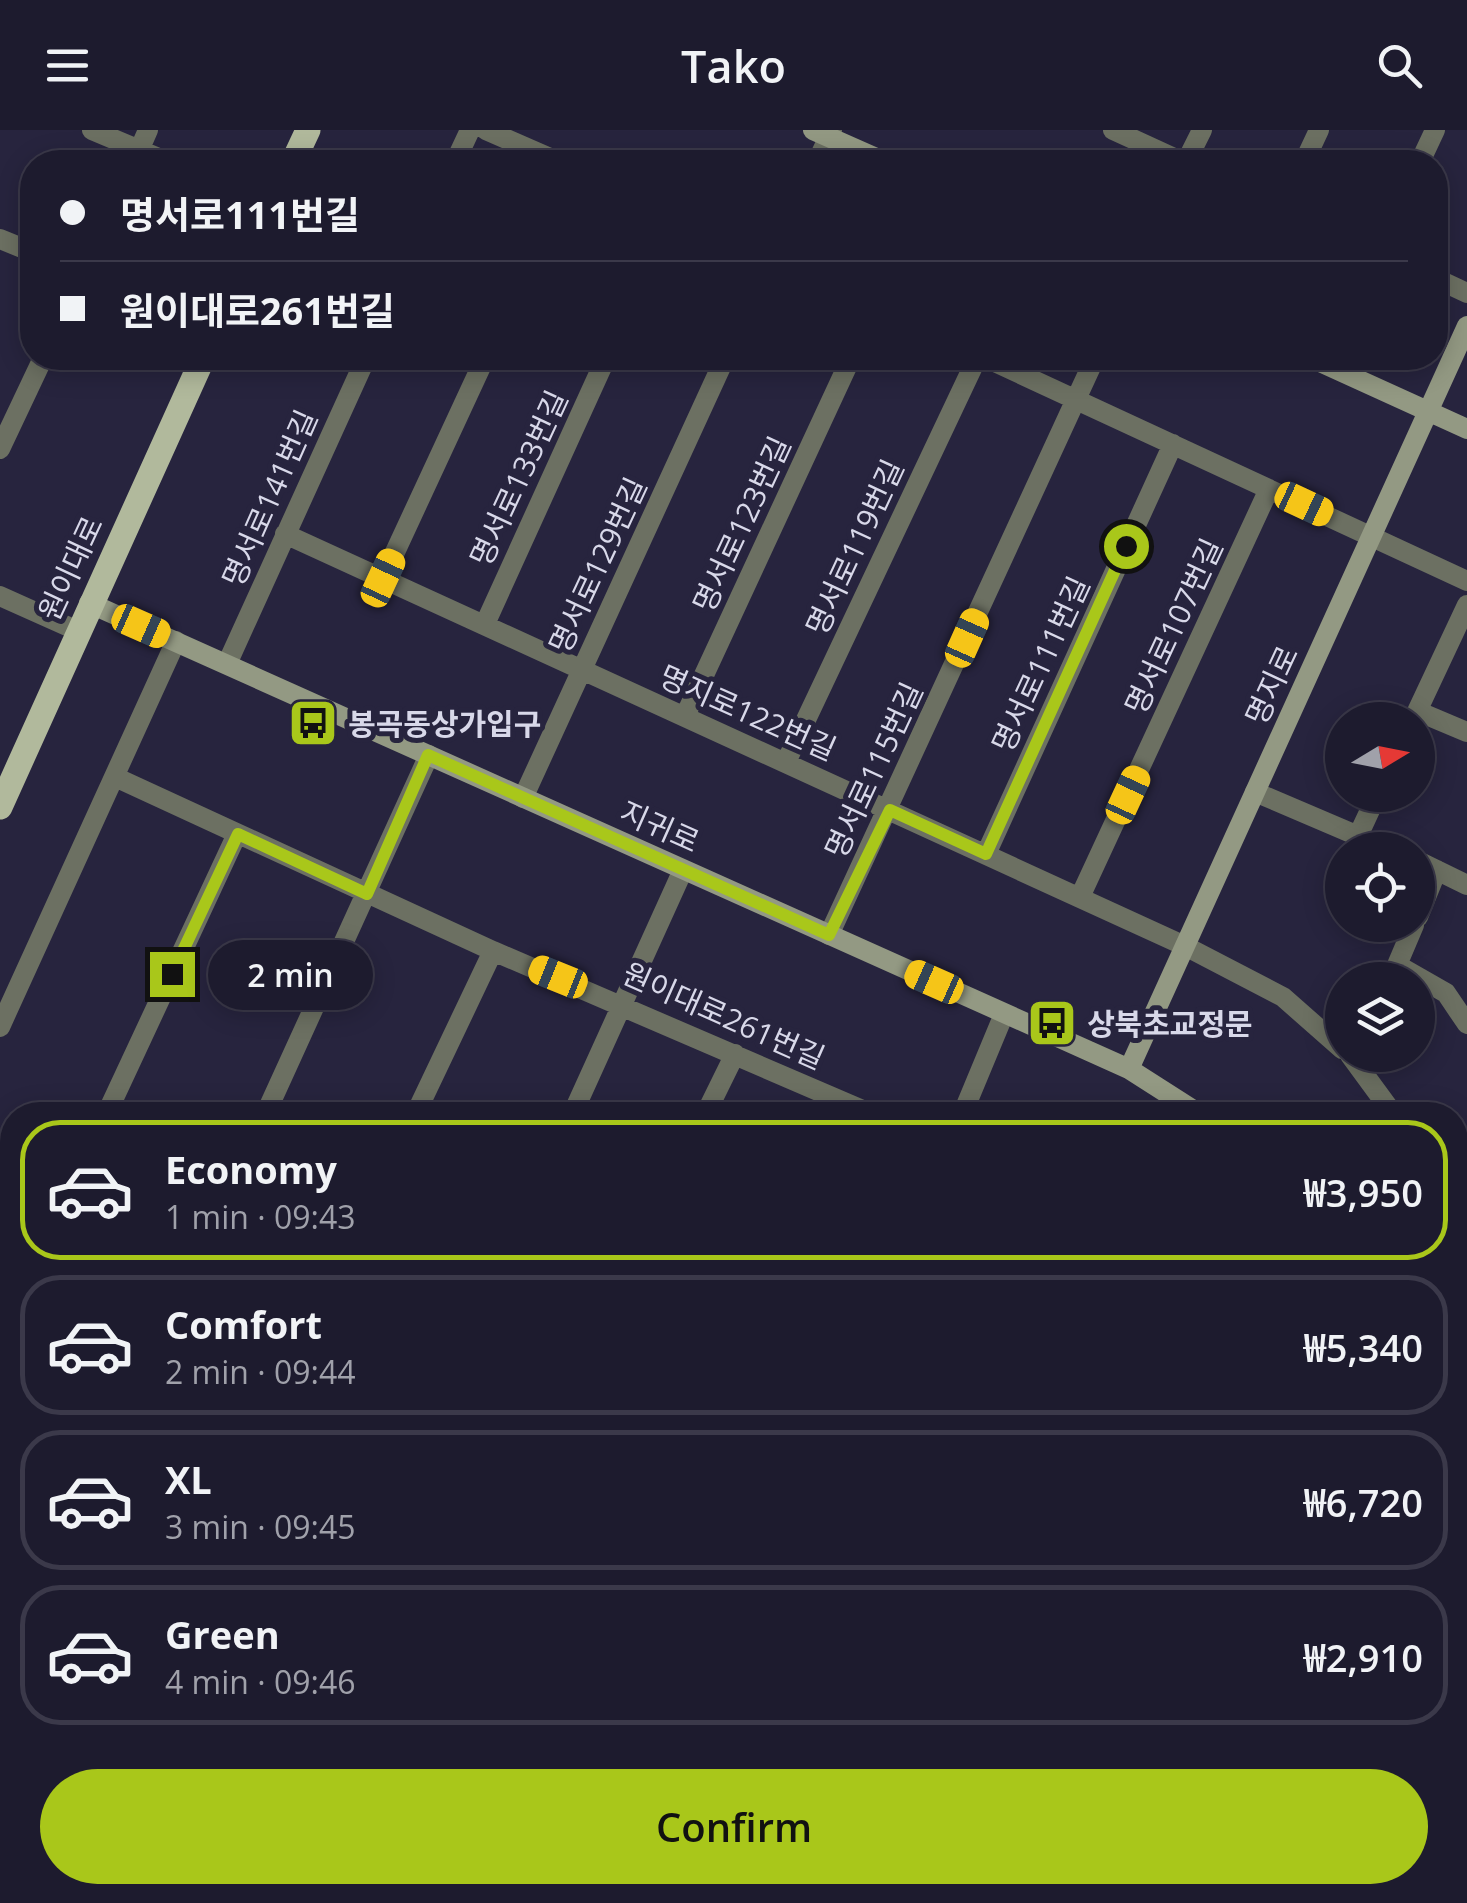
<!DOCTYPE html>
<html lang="en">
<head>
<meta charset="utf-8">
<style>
  :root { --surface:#1d1b2e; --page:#2a283a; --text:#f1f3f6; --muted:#a0a1aa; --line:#3b394a; --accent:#a9c71a }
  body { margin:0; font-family:"Open Sans","Noto Sans KR",sans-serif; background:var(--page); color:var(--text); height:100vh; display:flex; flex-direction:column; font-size:38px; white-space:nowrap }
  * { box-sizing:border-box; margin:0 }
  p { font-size:32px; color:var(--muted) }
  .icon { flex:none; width:55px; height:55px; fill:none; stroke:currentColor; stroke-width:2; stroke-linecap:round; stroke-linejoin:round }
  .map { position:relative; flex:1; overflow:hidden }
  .side { position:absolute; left:0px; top:972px; width:1468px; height:802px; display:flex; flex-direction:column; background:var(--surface); border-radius:40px 40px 0 0; box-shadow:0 5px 25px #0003,0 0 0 2px var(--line) }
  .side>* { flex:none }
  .top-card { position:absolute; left:20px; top:20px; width:1428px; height:220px; border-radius:40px; box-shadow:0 5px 25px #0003,0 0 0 2px var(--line); display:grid; align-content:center; height:220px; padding:0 40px; background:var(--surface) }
  .needle { width:65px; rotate:80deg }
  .buttons { position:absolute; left:1325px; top:572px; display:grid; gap:20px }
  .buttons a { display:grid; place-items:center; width:110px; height:110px; border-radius:50%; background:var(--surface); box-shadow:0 5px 25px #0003,0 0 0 2px var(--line); font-size:50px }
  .end { position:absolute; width:45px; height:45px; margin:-22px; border:12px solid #a9c71a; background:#111; box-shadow:0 0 0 5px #111 }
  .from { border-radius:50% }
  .bubble { position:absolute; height:70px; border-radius:35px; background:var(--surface); box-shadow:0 5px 25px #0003,0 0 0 2px var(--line); font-size:32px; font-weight:600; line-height:70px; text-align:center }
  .car { position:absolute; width:30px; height:60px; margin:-30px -15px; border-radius:12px; box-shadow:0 0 8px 2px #0007; background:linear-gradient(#f5c518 24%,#345 0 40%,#f5c518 0 76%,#345 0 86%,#f5c518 0) }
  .top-card b { display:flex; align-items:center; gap:35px; height:95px; font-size:38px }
  .top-card b+b { border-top:2px solid var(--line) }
  .top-card i { width:25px; height:25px; background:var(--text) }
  ul { padding:18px 0 0; list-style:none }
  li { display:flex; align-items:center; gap:30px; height:140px; margin:0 20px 15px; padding:0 20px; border:5px solid var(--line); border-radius:40px }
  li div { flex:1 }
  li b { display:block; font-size:38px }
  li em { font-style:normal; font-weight:600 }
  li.on { border-color:var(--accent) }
  li>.icon { width:90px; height:90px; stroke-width:1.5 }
  .primary-button { display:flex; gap:20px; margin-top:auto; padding:20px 40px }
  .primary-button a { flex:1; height:115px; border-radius:60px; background:var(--accent); color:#111; font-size:40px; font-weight:600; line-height:115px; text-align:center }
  header { display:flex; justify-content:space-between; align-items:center; height:130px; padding:0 40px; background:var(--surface); font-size:45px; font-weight:600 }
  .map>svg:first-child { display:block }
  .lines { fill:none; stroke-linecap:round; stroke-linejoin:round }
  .street { stroke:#6c7062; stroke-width:20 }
  .secondary { stroke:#939983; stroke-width:20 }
  .primary { stroke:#b1b99c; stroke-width:25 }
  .route { stroke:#a9c71a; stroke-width:12 }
  .labels { text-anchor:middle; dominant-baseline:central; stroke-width:10; stroke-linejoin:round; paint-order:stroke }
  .street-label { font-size:30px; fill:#d8d8e9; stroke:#27243e }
  .poi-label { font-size:30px; font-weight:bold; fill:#d8d8e9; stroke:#27243e; text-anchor:start }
</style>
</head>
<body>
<header><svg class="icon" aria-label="menu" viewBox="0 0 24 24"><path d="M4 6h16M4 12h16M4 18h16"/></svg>Tako<svg class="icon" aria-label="search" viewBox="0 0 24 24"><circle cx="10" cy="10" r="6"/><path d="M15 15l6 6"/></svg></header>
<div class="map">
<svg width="1467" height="1773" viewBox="0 0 1467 1773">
  <rect width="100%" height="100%" fill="#27243e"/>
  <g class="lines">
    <path class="street" d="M92 0 168 32
      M486 0 559 32
      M1113 0 1183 32
      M134 32 148 0
      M455 32 470 0
      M817 32 832 0
      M1186 32 1202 0
      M1304 32 1319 0
      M1420 32 1435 0
      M0 109 32 122
      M1435 148 1467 163
      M986 228 1467 451
      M0 319 43 228
      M285 404 1185 816 1283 867 1342 919
      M383 448 485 228
      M0 466 78 501
      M485 494 606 228
      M227 534 366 228
      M1417 581 1467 602
      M685 586 851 228
      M1413 590 1467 475
      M786 632 977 228
      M115 647 493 821 874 985
      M1255 662 1391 720
      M523 668 725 228
      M1358 706 1377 665
      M986 724 1173 314
      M1418 731 1467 755
      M1080 767 1269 359
      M1418 787 1437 740
      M829 805 1095 228
      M1397 835 1414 795
      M1391 850 1397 835 1446 863 1467 894
      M0 897 176 511
      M1350 925 1394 985
      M106 985 237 704
      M265 985 429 625
      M415 985 493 821
      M572 985 683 740
      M705 985 735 924
      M962 985 1004 884
      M0 1089 12 1095
      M1455 1095 1467 1143
      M0 1242 12 1248
      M1455 1339 1467 1341
      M1455 1511 1467 1405
      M304 1762 311 1773
      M586 1762 593 1773
      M842 1762 865 1773
      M1119 1762 1141 1773
      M1426 1762 1429 1773
      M209 1773 214 1762
      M338 1773 342 1762
      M471 1773 476 1762
      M1019 1773 1023 1762"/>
    <path class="secondary" d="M813 0 885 32
      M1311 228 1467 299
      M89 473 1129 939 1201 985
      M1129 939 1467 196
      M0 1503 12 1518
      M0 1615 12 1632
      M1455 1702 1467 1703
      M107 1762 115 1773
      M189 1762 197 1773
      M1316 1762 1319 1773"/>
    <path class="primary" d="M293 32 308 0
      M0 677 203 228
      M0 1532 12 1550
      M0 1562 12 1580
      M143 1762 150 1773"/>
  </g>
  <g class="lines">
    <path class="route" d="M172 844 238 704 367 764 428 625 829 805 890 680 986 724 1126 416"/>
  </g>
  <defs>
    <g id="bus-square" transform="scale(2.5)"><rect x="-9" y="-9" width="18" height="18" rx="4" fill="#a9c71a" stroke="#27243e"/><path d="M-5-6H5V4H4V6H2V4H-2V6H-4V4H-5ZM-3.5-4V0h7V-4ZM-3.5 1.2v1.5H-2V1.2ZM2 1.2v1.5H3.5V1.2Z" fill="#111"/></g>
  </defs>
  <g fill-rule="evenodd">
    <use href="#bus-square" x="313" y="593"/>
    <use href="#bus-square" x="1052" y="893"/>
  </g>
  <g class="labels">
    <g class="street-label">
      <text transform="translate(518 348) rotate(-65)">명서로133번길</text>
      <text transform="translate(269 368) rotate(-66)">명서로141번길</text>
      <text transform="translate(741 394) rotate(-65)">명서로123번길</text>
      <text transform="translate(854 417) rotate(-65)">명서로119번길</text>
      <text transform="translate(597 435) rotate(-65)">명서로129번길</text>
      <text transform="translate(70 438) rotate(-65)">원이대로</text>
      <text transform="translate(1173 496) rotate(-65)">명서로107번길</text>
      <text transform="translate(1040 534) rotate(-65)">명서로111번길</text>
      <text transform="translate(1271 555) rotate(-65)">명지로</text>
      <text transform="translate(748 582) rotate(24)">명지로122번길</text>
      <text transform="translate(873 640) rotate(-65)">명서로115번길</text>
      <text transform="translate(660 696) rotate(24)">지귀로</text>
      <text transform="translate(724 885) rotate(24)">원이대로261번길</text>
    </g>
    <g class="poi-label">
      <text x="348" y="593">봉곡동상가입구</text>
      <text x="1087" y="893">상북초교정문</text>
    </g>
  </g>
</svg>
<div class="buttons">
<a><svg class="needle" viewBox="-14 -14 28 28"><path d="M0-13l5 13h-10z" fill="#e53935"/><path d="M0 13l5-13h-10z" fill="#a0a1aa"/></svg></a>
<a><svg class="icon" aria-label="locate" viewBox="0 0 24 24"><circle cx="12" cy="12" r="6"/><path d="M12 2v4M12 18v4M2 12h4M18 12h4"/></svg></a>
<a><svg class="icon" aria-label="layers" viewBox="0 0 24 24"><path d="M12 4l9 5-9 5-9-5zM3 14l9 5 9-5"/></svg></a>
</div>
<i class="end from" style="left:1126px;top:416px"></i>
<i class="end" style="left:172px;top:844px"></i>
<div class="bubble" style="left:208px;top:810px;width:165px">2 min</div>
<i class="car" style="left:1304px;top:374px;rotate:115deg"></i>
<i class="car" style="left:383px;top:448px;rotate:25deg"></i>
<i class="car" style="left:141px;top:496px;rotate:114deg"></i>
<i class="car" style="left:967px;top:508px;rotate:24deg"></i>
<i class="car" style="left:1128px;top:665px;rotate:25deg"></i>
<i class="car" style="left:558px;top:847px;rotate:292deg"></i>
<i class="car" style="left:934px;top:852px;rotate:294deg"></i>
<div class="top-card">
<b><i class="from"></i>명서로111번길</b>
<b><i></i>원이대로261번길</b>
</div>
<section class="side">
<ul>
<li class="on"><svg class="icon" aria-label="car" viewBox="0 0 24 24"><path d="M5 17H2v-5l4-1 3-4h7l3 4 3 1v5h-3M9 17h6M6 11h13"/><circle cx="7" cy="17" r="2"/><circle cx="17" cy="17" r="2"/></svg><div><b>Economy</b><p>1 min · 09:43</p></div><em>₩3,950</em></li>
<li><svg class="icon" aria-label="car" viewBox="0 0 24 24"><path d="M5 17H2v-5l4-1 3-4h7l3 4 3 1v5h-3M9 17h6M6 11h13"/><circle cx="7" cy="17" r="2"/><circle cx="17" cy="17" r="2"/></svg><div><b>Comfort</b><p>2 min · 09:44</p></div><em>₩5,340</em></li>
<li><svg class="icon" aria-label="car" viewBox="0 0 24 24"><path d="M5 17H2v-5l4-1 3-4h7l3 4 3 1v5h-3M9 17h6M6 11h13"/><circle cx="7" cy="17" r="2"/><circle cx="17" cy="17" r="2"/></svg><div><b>XL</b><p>3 min · 09:45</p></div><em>₩6,720</em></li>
<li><svg class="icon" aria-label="car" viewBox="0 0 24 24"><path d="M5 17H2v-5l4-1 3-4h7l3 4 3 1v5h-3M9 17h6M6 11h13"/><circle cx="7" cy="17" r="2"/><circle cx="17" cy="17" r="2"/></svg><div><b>Green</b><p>4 min · 09:46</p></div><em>₩2,910</em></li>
</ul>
<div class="primary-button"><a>Confirm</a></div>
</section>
</div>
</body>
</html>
